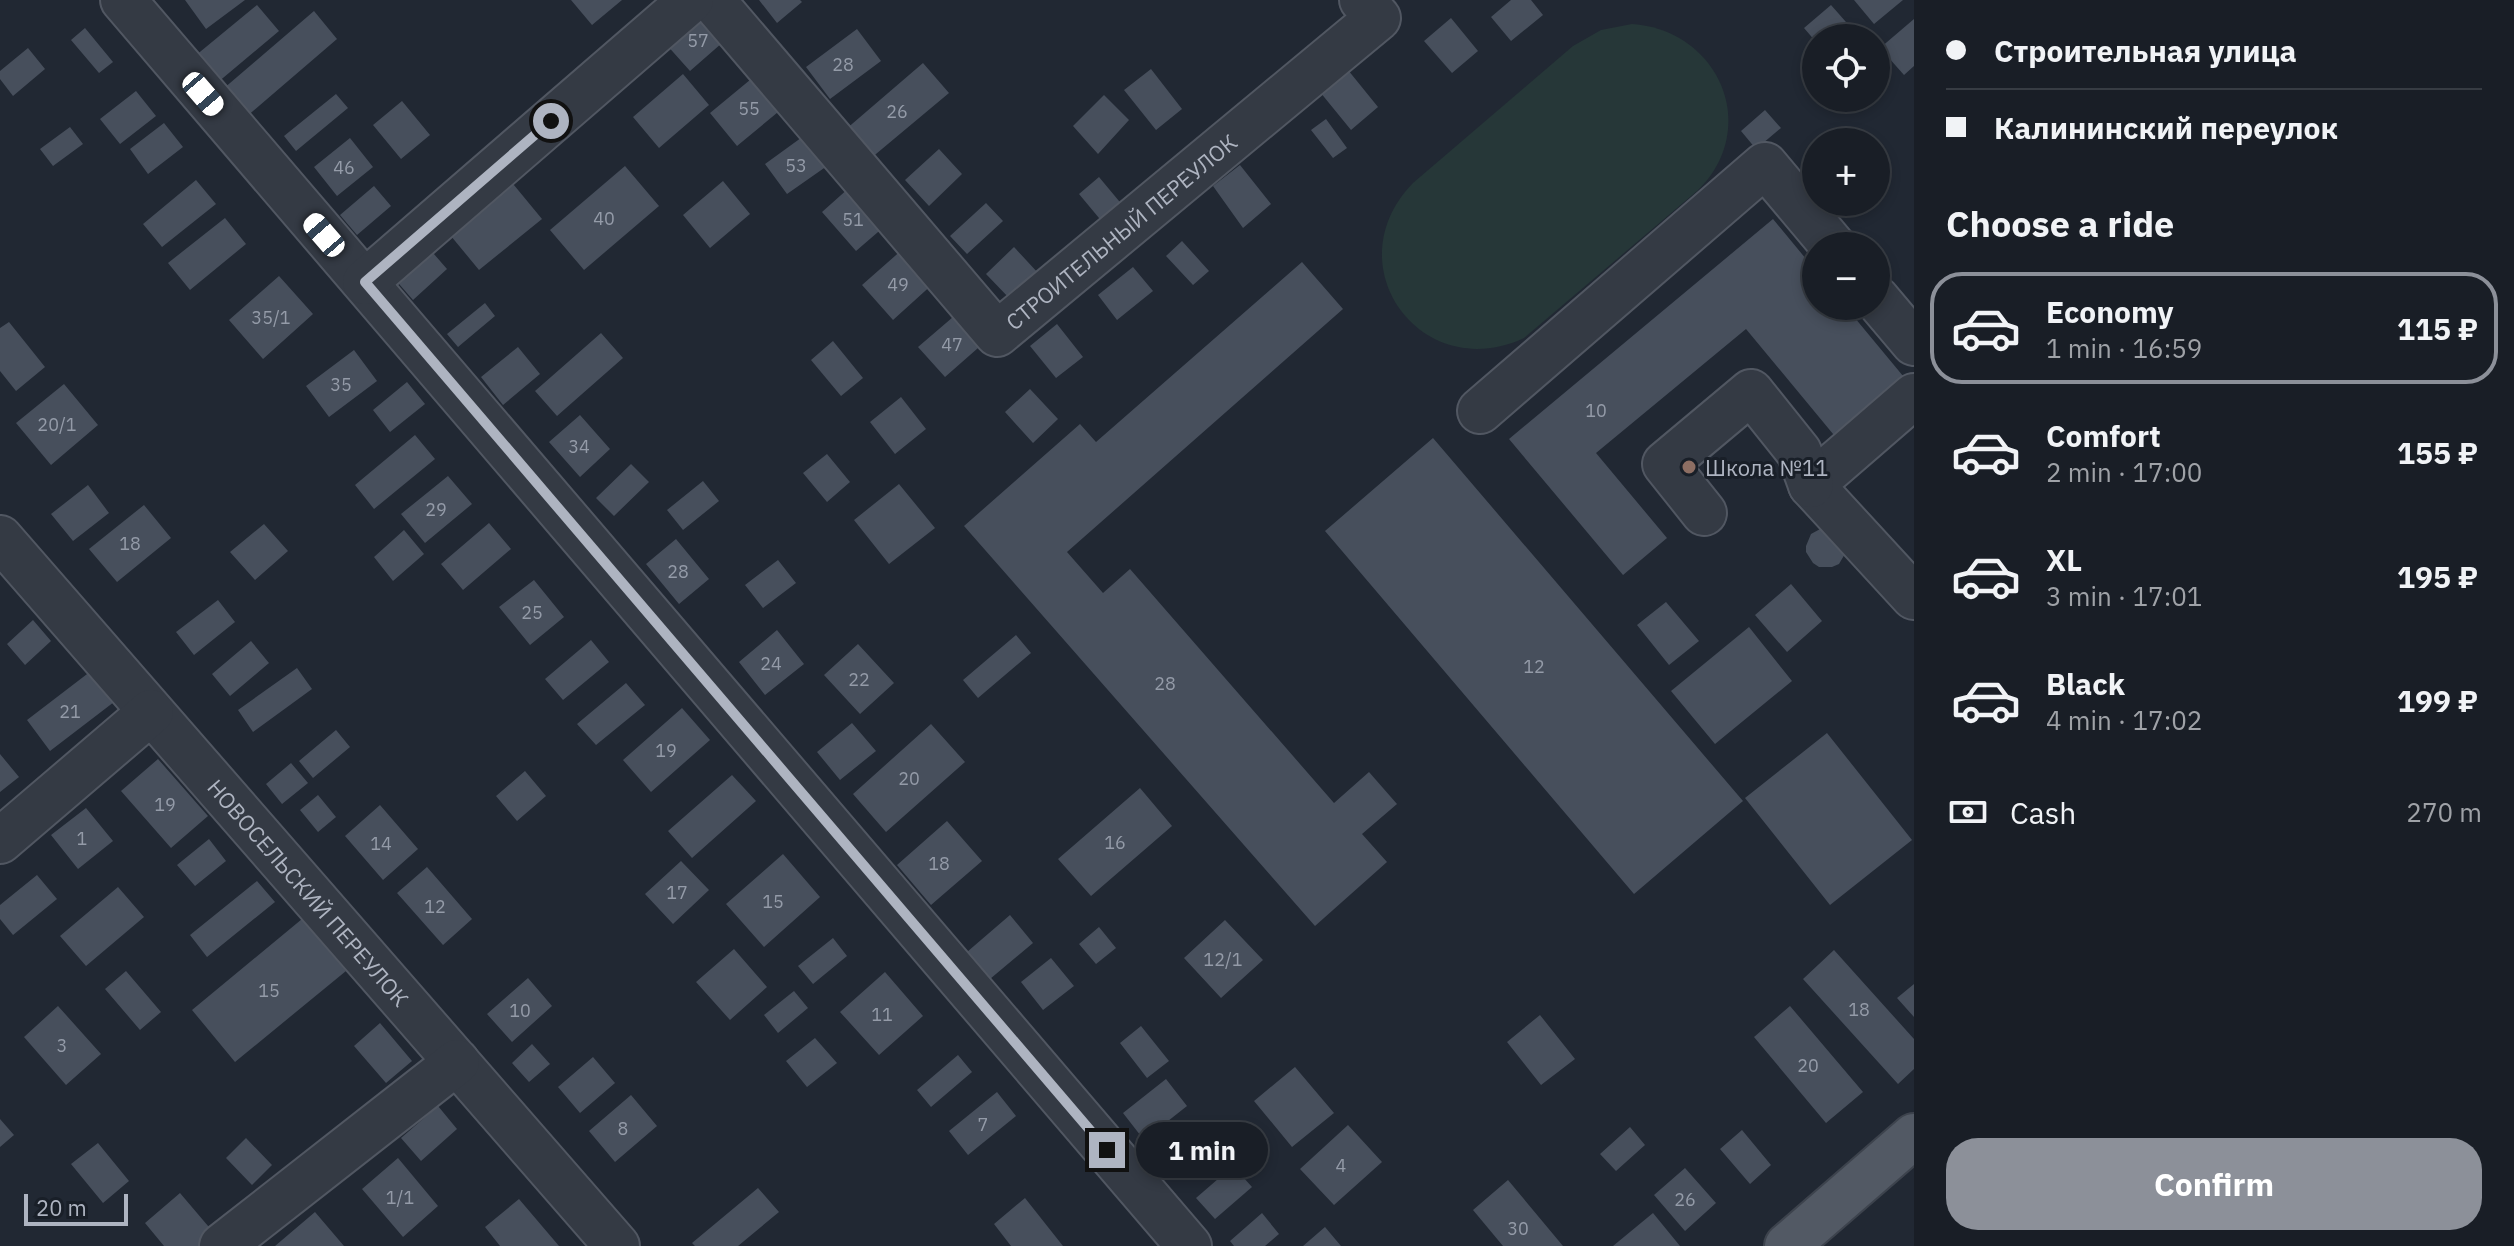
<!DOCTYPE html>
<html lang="en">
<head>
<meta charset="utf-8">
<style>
  :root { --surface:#191e26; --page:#262b32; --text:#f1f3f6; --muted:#9fa2a7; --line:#373c43; --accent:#8c9099 }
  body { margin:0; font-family:"IBM Plex Sans",sans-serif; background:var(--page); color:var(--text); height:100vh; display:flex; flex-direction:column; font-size:30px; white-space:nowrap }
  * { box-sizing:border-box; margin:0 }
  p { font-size:26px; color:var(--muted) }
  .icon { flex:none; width:44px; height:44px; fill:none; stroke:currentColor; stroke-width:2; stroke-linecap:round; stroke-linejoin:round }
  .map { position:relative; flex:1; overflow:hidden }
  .panel { display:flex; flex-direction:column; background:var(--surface); width:600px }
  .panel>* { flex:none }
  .top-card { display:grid; align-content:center; height:176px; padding:0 32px; background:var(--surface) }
  .buttons { position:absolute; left:1802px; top:24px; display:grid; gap:16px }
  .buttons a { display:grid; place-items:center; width:88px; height:88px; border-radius:50%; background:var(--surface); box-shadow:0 4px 12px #0003,0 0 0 2px var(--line); font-size:40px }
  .scale { position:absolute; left:24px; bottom:20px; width:104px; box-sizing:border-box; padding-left:8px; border:4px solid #aeb4c1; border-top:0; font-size:22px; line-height:28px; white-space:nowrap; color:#aeb4c1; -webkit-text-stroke:6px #191f28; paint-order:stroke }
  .end { position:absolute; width:36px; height:36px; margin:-18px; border:10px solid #aeb4c1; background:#111; box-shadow:0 0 0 4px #111 }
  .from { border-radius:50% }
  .bubble { position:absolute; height:56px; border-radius:28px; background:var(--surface); box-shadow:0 4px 12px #0003,0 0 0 2px var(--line); font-size:26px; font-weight:700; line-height:56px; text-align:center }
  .car { position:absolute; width:24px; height:48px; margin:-24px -12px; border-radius:10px; box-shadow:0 0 6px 2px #0007; background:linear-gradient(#fff 24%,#345 0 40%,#fff 0 76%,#345 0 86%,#fff 0) }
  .top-card b { display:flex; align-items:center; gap:28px; height:76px; font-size:30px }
  .top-card b+b { border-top:2px solid var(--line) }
  .top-card i { width:20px; height:20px; background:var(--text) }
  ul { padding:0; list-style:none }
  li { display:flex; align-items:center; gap:24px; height:112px; margin:0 16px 12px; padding:0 16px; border:4px solid transparent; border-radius:32px }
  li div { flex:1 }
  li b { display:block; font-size:30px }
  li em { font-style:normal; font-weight:700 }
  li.selected { border-color:var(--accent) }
  li>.icon { width:72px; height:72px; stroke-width:1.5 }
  h2 { padding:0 32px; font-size:36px; line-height:96px }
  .pay { display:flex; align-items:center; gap:20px; height:88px; padding:0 32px; font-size:30px }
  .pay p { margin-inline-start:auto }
  .primary-button { display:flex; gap:16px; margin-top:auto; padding:16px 32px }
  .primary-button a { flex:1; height:92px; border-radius:32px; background:var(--accent); color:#fff; font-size:32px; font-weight:700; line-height:92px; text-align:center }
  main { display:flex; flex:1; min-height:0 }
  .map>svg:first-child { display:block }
  .green { fill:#263738 }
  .building { fill:#474f5c }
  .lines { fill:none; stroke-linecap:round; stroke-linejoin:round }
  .minor-casing { stroke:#515762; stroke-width:48 }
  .major-casing { stroke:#3d434d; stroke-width:48 }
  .minor { stroke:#343a44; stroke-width:44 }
  .major { stroke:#525964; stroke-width:44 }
  .route { stroke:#aeb4c1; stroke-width:10 }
  .education-dot { fill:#8d6e63; stroke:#191f28; stroke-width:3 }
  .labels { text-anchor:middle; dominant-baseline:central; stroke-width:6; stroke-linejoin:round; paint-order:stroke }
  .number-label { font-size:18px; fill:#949ba8 }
  .street-label { font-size:22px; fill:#aeb4c1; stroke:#191f28 }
  .poi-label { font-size:22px; fill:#aeb4c1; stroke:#191f28; text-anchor:start }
</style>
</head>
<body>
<main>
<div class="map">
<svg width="1914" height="1246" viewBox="0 0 1914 1246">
  <rect width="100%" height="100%" fill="#212833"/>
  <path class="green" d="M1632 24C1719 30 1762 128 1697 191L1524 338C1421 386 1333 265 1413 183L1573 46 1601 30Z"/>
  <path class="building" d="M185 0H245L206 29Z
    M571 0H622L592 25Z
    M759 0H800L802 2 777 23Z
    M1511 0H1531L1543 15 1511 41 1491 17Z
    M1854 0H1903L1874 24Z
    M257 5 279 31 217 83 195 56Z
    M1831 5 1846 22 1827 38H1816V42L1804 28Z
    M705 8 730 36 690 71 665 43Z
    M314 11 337 39 246 117 223 89Z
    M1451 18 1478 51 1452 73 1424 41Z
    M1914 19V66L1904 75 1880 48Z
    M85 28 113 62 99 73 71 40Z
    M857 29 881 61 830 99 806 67Z
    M28 48 45 69 13 96 0 79V71Z
    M923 63 949 93 870 159 845 130Z
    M1151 69 1182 109 1156 130 1124 90Z
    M762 70 789 103 737 146 710 113Z
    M1348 70 1378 107 1351 130 1320 92Z
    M683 74 709 105 659 148 633 117Z
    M136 91 156 116 120 144 100 119Z
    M336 94 348 108 296 151 284 136Z
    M1104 95 1129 120 1098 154 1073 126Z
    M402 101 430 135 401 159 373 125Z
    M1765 110 1781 128 1756 149 1741 131Z
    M1326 119 1347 148 1333 158 1311 130Z
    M164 123 183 147 148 174 130 149Z
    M70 127 83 144 53 166 40 149Z
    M805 135 827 166 787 194 765 164Z
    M350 138 373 167 337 196 314 167Z
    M939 149 962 174 929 206 905 180Z
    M1240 165 1271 204 1243 228 1213 186Z
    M625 166 659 206 584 270 550 230Z
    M1099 177 1124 207 1104 224 1079 194Z
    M509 179 542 219 479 270 446 230Z
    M196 180 216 204 162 247 143 224Z
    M723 181 750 214 710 248 683 215Z
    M374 186 391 206 357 235 340 215Z
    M850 187 885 226 856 251 822 212Z
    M986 203 1003 221 967 254 950 236Z
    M225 218 246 244 190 290 168 263Z
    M1773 219 1816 271V306H1845L1908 382 1838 440 1746 329 1596 453 1667 538 1623 575 1509 439Z
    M1182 241 1209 271 1193 285 1166 256Z
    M427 246 447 269 413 300 393 277Z
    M1014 247 1039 274 1011 300 986 274Z
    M904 248 935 282 893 320 862 285Z
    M1302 262 1343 309 1067 552 1103 593 1130 569 1334 803 1369 772 1397 804 1362 834 1387 862 1315 926 964 526 1080 424 1096 442Z
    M1133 267 1153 291 1117 320 1098 295Z
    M279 276 313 314 263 359 229 320Z
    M485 303 495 316 458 347 447 334Z
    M960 311 986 341 945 377 918 347Z
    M9 322 45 367 16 391 0 371V328Z
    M1057 324 1083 357 1056 378 1030 346Z
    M601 333 623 358 557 416 535 391Z
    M833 341 863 378 841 396 811 360Z
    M518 347 540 374 503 405 481 377Z
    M354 350 377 381 329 417 306 386Z
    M407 382 425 404 390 432 373 410Z
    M64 384 98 425 51 465 16 423Z
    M1030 389 1058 419 1033 443 1005 412Z
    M901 397 926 429 895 454 870 422Z
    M580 415 610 449 580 477 549 442Z
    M415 435 435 459 374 509 355 485Z
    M1433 438 1743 801 1634 894 1325 531Z
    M827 454 850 482 827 502 803 473Z
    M631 464 649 482 614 516 596 498Z
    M448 476 472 504 425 543 401 514Z
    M703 481 719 501 683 530 667 510Z
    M899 484 935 528 889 564 854 520Z
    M88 485 109 513 73 541 51 514Z
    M144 505 171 538 117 582 89 549Z
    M489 523 511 549 463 590 441 564Z
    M264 524 288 551 255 580 230 552Z
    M1822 528 1846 552 1839 564 1832 567H1819L1813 563 1806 552V546L1811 534Z
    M404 530 424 554 393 581 374 557Z
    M676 539 709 579 679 604 646 564Z
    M778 560 796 583 763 608 745 585Z
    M534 580 564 617 530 645 499 607Z
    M1791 584 1822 621 1787 652 1755 615Z
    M218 600 235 622 194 655 176 632Z
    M1666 602 1699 641 1669 665 1637 625Z
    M33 620 51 641 25 665 7 644Z
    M1749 627 1792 681 1715 744 1671 691Z
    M777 630 804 664 765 695 739 662Z
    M1016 635 1031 653 978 698 963 680Z
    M591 640 609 662 563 700 545 679Z
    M251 641 269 663 230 696 212 674Z
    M858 644 894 683 860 714 824 675Z
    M297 668 312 689 253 732 238 710Z
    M91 671 114 702 50 751 27 720Z
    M626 683 645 705 596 745 577 724Z
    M682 708 710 740 651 792 623 760Z
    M852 723 876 751 840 780 817 752Z
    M931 724 965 762 886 832 853 794Z
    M336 730 350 747 313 778 299 761Z
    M1827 733 1912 840 1830 905 1745 798Z
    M0 754 19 777 0 792Z
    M158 759 208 816 171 848 121 791Z
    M291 763 308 783 282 804 266 784Z
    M525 771 546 796 517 821 496 796Z
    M732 775 756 801 692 858 668 831Z
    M1140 788 1172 826 1091 896 1058 859Z
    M318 795 336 817 318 832 300 810Z
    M380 805 418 849 383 880 345 836Z
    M86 808 113 841 78 869 51 835Z
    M947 821 982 861 931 905 897 865Z
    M209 839 226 861 195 886 177 865Z
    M783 854 820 897 764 947 726 904Z
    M681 861 709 890 673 924 645 894Z
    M427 867 472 919 443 945 397 893Z
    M37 875 57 899 13 935 0 919V905Z
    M257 881 275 902 207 957 190 935Z
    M118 887 144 917 86 966 60 936Z
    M1010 915 1033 943 990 979 967 952Z
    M302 919 346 971 235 1062 192 1010Z
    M1225 920 1263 960 1221 998 1184 958Z
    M1099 927 1116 948 1096 964 1079 944Z
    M833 938 847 956 813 984 798 966Z
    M734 949 767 987 730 1020 696 982Z
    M1834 950 1914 1039V1069L1898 1084 1803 979Z
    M1051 958 1074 986 1043 1010 1021 982Z
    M126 971 161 1012 140 1030 105 989Z
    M885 972 923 1016 879 1055 840 1012Z
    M528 978 552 1006 512 1042 487 1014Z
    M1914 984V1017L1897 998Z
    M794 991 808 1008 778 1033 764 1015Z
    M58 1006 101 1054 66 1085 24 1037Z
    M1790 1006 1863 1092 1826 1123 1754 1037Z
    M1540 1015 1575 1059 1541 1085 1507 1042Z
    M380 1023 412 1061 386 1083 354 1046Z
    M1141 1026 1169 1061 1147 1078 1120 1043Z
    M815 1038 837 1063 807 1087 786 1061Z
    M532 1044 550 1064 529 1082 512 1063Z
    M958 1055 972 1072 931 1107 917 1090Z
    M593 1057 615 1083 580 1113 558 1087Z
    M1295 1067 1334 1113 1292 1147 1254 1101Z
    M1166 1079 1187 1106 1144 1140 1123 1113Z
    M997 1092 1016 1116 968 1155 949 1131Z
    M631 1095 657 1126 615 1162 589 1131Z
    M438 1106 457 1129 421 1161 401 1138Z
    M0 1119 14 1135 0 1147Z
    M1348 1125 1382 1162 1334 1205 1300 1169Z
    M1630 1127 1645 1145 1616 1171 1600 1154Z
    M1742 1130 1771 1165 1750 1184 1720 1149Z
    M246 1138 272 1165 252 1185 226 1158Z
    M98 1143 129 1181 103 1203 71 1164Z
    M398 1158 438 1206 403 1237 362 1189Z
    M1233 1166 1252 1187 1215 1219 1196 1198Z
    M1685 1168 1716 1203 1685 1231 1654 1195Z
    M1508 1180 1563 1246H1503L1473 1210Z
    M758 1188 779 1212 738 1246H695L692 1243Z
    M180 1193 214 1233 198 1246H164L145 1223Z
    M1025 1198 1063 1246H1011L994 1224Z
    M519 1199 559 1246H500L485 1227Z
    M315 1212 344 1246H275Z
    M1262 1213 1279 1234 1265 1246H1234L1230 1241Z
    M1653 1213 1680 1246H1613Z
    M1325 1227 1341 1246H1303Z"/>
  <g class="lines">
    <g class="minor-casing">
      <g id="minor">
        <path d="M123 0 1189 1246"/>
        <path id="s1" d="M712 0 997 334 1378 18 1362 0"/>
        <path d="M365 282 691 0"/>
        <path d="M1876 298 1914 343"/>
        <path d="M1914 396 1811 485 1914 597"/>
        <path d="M1480 411 1765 165 1833 246"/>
        <path d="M1704 513 1665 464 1751 392 1799 452 1811 485"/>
        <path id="s2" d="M0 538 617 1246"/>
        <path d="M0 841 151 712"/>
        <path d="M222 1246 457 1062"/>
      </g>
    </g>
    <g class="major-casing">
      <path id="major" d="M1787 1246 1914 1136"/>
    </g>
    <use href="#minor" class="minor"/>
    <use href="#major" class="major"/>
  </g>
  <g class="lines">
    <path class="route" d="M551 121 365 282 1107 1150"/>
  </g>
  <circle class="education-dot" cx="1689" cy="467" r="8"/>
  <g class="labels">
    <g class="number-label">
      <text x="698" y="40">57</text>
      <text x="843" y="64">28</text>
      <text x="749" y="108">55</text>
      <text x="897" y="111">26</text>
      <text x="796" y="165">53</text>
      <text x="344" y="167">46</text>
      <text x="604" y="218">40</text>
      <text x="853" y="219">51</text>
      <text x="898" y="284">49</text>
      <text x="271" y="317">35/1</text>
      <text x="952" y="344">47</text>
      <text x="341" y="384">35</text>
      <text x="1596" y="410">10</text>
      <text x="57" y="424">20/1</text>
      <text x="579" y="446">34</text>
      <text x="436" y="509">29</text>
      <text x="130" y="543">18</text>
      <text x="678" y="571">28</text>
      <text x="532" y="612">25</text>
      <text x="771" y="663">24</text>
      <text x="1534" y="666">12</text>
      <text x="859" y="679">22</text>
      <text x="1165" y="683">28</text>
      <text x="70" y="711">21</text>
      <text x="666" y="750">19</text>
      <text x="909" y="778">20</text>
      <text x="165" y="804">19</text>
      <text x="82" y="838">1</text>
      <text x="1115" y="842">16</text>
      <text x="381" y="843">14</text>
      <text x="939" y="863">18</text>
      <text x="677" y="892">17</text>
      <text x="773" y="901">15</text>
      <text x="435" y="906">12</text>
      <text x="1223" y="959">12/1</text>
      <text x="269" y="990">15</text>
      <text x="1859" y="1009">18</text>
      <text x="520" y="1010">10</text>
      <text x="882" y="1014">11</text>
      <text x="62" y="1045">3</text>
      <text x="1808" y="1065">20</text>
      <text x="983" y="1124">7</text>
      <text x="623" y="1128">8</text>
      <text x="1341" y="1165">4</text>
      <text x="400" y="1197">1/1</text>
      <text x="1685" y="1199">26</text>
      <text x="1518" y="1228">30</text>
    </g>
    <g class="street-label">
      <text stroke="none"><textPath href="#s1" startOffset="600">СТРОИТЕЛЬНЫЙ ПЕРЕУЛОК</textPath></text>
      <text stroke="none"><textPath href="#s2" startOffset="470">НОВОСЕЛЬСКИЙ ПЕРЕУЛОК</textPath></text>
    </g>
    <g class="poi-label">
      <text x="1705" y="467">Школа №11</text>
    </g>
  </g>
</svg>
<div class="buttons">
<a><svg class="icon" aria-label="locate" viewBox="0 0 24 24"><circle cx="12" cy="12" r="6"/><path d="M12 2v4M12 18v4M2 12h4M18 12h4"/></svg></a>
<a>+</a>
<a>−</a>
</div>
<div class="scale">20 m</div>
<i class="end from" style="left:551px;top:121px"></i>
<i class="end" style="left:1107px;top:1150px"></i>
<div class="bubble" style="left:1136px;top:1122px;width:132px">1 min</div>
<i class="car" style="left:203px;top:94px;rotate:139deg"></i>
<i class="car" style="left:324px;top:235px;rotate:319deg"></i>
</div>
<section class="panel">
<div class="top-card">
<b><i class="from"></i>Строительная улица</b>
<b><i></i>Калининский переулок</b>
</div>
<h2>Choose a ride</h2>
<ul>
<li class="selected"><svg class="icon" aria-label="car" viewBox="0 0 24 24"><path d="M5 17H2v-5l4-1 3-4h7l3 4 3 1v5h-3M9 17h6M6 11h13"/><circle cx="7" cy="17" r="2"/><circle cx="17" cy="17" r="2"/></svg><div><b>Economy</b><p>1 min · 16:59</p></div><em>115 ₽</em></li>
<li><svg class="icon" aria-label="car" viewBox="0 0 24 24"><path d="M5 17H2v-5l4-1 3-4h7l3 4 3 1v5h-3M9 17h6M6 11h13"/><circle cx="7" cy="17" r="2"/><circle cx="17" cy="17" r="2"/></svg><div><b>Comfort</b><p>2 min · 17:00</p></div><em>155 ₽</em></li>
<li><svg class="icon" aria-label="car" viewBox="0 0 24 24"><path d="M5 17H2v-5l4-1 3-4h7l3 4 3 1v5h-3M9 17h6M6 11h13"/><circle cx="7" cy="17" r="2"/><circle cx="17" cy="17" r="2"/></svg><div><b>XL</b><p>3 min · 17:01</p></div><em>195 ₽</em></li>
<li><svg class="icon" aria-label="car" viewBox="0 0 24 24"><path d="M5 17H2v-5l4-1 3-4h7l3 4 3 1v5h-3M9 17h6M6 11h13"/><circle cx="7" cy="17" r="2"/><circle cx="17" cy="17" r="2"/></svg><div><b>Black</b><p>4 min · 17:02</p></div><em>199 ₽</em></li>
</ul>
<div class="pay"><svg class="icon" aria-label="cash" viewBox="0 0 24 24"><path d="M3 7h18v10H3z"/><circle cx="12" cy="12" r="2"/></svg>Cash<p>270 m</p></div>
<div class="primary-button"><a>Confirm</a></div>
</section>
</main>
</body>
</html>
